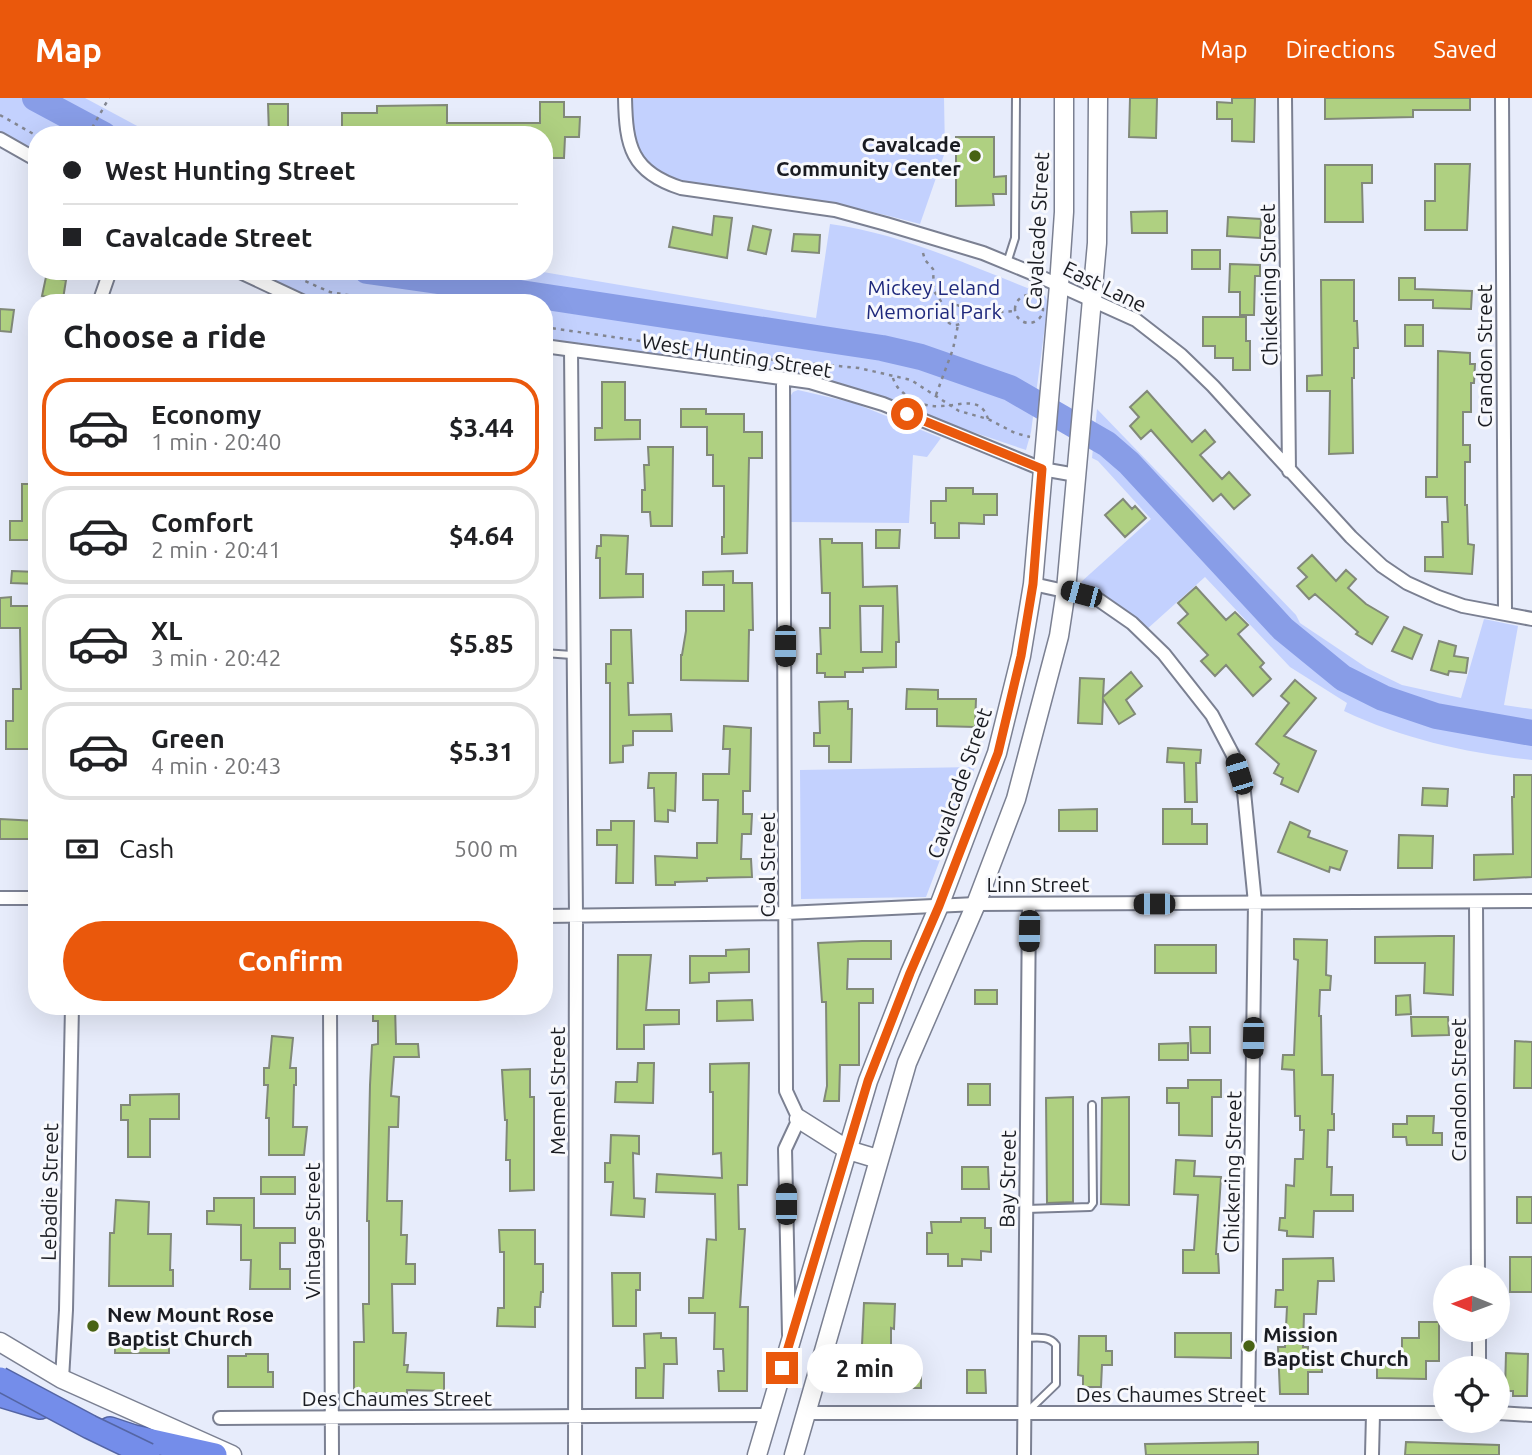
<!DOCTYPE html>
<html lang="en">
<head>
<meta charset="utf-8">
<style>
  :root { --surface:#fff; --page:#f2f2f2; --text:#202124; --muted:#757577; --line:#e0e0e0; --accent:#ea580c }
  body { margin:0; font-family:Ubuntu,sans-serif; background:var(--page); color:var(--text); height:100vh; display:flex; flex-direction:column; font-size:26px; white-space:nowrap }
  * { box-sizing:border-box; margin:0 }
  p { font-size:23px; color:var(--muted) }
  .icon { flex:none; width:38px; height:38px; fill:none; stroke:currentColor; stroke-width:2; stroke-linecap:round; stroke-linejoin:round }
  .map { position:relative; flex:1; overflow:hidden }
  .details { position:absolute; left:28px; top:196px; width:525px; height:721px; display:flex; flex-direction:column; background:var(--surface); border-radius:28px; box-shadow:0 7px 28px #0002 }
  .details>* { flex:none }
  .hud { position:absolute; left:28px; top:28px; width:525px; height:154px; border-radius:28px; box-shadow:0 7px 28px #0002; display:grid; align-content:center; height:154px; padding:0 35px; background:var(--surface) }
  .needle { width:46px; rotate:271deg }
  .buttons { position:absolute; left:1433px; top:1167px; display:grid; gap:14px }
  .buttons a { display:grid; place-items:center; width:77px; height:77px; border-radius:50%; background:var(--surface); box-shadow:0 7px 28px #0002; font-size:35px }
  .end { position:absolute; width:32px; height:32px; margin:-16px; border:9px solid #ea580c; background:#fff; box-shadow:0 0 0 4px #fff }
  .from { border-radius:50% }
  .bubble { position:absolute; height:49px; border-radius:24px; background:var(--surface); box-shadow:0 7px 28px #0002; font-size:23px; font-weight:600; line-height:49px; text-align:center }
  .car { position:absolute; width:21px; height:42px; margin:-21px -10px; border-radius:9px; box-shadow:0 0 5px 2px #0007; background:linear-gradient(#222 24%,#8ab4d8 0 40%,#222 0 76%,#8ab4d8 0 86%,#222 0) }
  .hud b { display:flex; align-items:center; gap:24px; height:66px; font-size:26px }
  .hud b+b { border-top:2px solid var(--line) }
  .hud i { width:18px; height:18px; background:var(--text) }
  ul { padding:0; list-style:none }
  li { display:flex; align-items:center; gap:21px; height:98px; margin:0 14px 10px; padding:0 21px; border:4px solid var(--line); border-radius:28px }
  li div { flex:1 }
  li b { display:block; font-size:26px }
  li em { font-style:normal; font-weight:600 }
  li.active { border-color:var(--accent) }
  li>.icon { width:63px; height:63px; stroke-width:1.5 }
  h2 { padding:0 35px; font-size:32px; line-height:84px }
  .pay { display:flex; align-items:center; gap:18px; height:77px; padding:0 35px; font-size:26px }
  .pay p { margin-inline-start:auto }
  .button { display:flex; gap:14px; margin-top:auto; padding:14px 35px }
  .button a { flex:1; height:80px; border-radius:42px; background:var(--accent); color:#fff; font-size:28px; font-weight:600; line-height:80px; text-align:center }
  header { display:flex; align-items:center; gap:42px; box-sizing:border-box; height:98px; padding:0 35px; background:var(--accent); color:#fff }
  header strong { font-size:33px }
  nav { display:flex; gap:38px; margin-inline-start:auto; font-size:24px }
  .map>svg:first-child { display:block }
  .green { fill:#c3d1fe }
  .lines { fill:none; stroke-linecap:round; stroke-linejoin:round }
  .river { stroke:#889de7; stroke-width:26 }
  .building { fill:#afd081; stroke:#818978; stroke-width:2; fill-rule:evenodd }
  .service-casing { stroke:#7b8092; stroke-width:10 }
  .minor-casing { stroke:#7b8092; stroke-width:16 }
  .secondary-casing { stroke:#7b8092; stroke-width:21 }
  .motorway-casing { stroke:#5465a4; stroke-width:26 }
  .path { stroke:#838691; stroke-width:2.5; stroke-dasharray:3.5 5; stroke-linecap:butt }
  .service { stroke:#fff; stroke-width:6 }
  .minor { stroke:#fff; stroke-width:12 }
  .secondary { stroke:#fff; stroke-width:18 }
  .motorway { stroke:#748dea; stroke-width:23 }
  .motorway-bridge-casing { stroke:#5465a4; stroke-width:26; stroke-linecap:butt }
  .motorway-bridge { stroke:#748dea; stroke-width:23 }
  .route { stroke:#ea580c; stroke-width:9 }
  .poi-dot { fill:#486314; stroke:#f8f9fd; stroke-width:2.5 }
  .labels { text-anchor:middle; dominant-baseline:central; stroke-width:6; stroke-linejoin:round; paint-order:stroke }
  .poi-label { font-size:21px; font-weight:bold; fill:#1a1c22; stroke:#f8f9fd; text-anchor:start }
  .street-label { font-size:21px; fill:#1a1c22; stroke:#f8f9fd }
  .park-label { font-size:21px; fill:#1f297c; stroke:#f8f9fd }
</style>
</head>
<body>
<header>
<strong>Map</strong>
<nav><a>Map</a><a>Directions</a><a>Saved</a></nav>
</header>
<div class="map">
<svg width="1532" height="1357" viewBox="0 0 1532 1357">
  <rect width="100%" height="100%" fill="#e7ecfb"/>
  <path class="green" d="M0 0H85L154 37H37V55L0 34Z
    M630 0H944L945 54 920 126C887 117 853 109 820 104 778 97 676 95 647 66 631 49 632 22 630 0Z
    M830 126C904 136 975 170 1045 197L1048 205 1031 334 1026 352 943 324 875 298 544 244V205H317L249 173H537L816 220Z
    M798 292 854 305 941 340 927 359 913 357 909 425 789 424 788 302 793 294Z
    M1097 311 1296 517 1300 525 1367 570 1402 587 1461 600 1484 521 1518 528 1504 607 1532 611V662C1467 655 1403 641 1344 613L1347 605 1290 569 1205 479 1146 532 1081 484 1151 421 1098 363 1092 360Z
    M975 669 926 799 801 801 800 672Z"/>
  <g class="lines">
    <path class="river" d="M35 0 104 37
      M367 173 501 192 882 250 921 259 1010 290 1107 346 1129 365 1283 531 1343 580 1383 600 1436 618 1532 635"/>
  </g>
  <path class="building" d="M1130 0H1157L1156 40 1129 39Z
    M1232 0H1255L1254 44 1232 43V21H1217V4L1232 5Z
    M1325 0H1470V12H1413V19L1325 21Z
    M540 4H564V19H580L579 39H565L564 60H544V37H390V30H364V37H342V15H377V8L447 7V25H540Z
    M268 6H288V36L269 37Z
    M956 39H994V79L1006 78V96H993L994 107 956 108Z
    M1435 66H1470L1467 132H1425V103H1435Z
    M1325 67H1372V85H1362L1363 124H1325Z
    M1167 113V135H1132L1131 114Z
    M714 118 732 120 727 160 669 149 673 129 712 137Z
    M1228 119 1261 121 1260 140 1227 138Z
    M753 128 771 132 766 156 748 152Z
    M794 136 820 137 819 155 792 153Z
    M1192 152H1220V171H1192Z
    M1230 166 1260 167V178H1255L1254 217H1240V194H1229Z
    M46 179 66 182 63 201 42 198Z
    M1399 180H1415V191L1472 193 1471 211 1433 210V202H1399Z
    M1321 182H1354V223H1357L1358 250H1354V280H1352L1353 355 1329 356 1330 293H1307V278L1322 277Z
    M0 211 14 212 11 234 0 233Z
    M1203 219H1246V243H1250V272H1233V260H1215V248H1203Z
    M1405 227H1423V248H1405Z
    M1438 253 1470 255V266H1475L1474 285H1471V314H1463V347H1470V364H1465V407H1467L1468 446 1474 447 1472 476 1425 473V459H1443L1442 424H1448L1447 399H1426V379H1437Z
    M602 284H625V322H640V341L595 342V330H602Z
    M1147 293 1192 344 1205 332 1215 344 1200 357 1222 381 1229 374 1250 397 1234 411 1221 396 1213 403 1151 332 1141 341 1130 328 1139 319 1130 309Z
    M681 311H706V316H744V334H762V360H749L747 455 722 456V439H724V388H713V357H707V329H681Z
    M648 349H673L672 428H651L650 414H642V392H645L644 367H649Z
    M22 386H37V442H10V423H22Z
    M946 390H973V396H997V417H984V426L959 425V440H935V425H931V403H946Z
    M1123 401 1132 411 1135 408 1146 420 1125 439 1105 417Z
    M876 432H900L899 450H876Z
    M601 437 628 438 626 476H643V499L600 500V460H596L597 448H601Z
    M820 441H832V445H862L863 489 897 488 899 544H896V569L863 570V574H845V579H825V575H817V556H821L820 530H830V495H822ZM860 508H883L882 554H861Z
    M1312 457 1336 483 1346 472 1356 481 1348 490 1366 506 1388 519 1372 546 1356 536 1358 534 1315 496 1309 501 1297 488 1307 479 1298 470Z
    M12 473 37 474V486L11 485Z
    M733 473V485H752L753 532H749L748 583 681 582V557H682L686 533V513H724V487H703V474Z
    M1196 489 1226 522 1235 514 1248 527 1238 536 1264 565 1260 569 1271 581 1253 598 1226 567 1215 578 1201 563 1208 557 1178 525 1188 516 1178 505Z
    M11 499V508H37V651H6V623H13V591H21L20 530H0V500Z
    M1404 529 1422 537 1412 561 1392 553Z
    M611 532H631L633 585H628L629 617 671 616 672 633H633V647L623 648V664L610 665V585H606V566H611Z
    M1439 543 1456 548 1454 558 1468 560 1466 575 1449 573 1448 577 1431 572Z
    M1131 574 1142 588 1126 602 1135 616 1119 626 1103 601 1102 626 1078 625 1080 580 1104 581 1103 599Z
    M1295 582 1316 600 1284 638 1316 653 1298 694 1281 686 1283 680 1274 675 1279 666 1256 646 1289 605 1281 598Z
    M907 591 938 592V601H976L975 629 937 628V611H906Z
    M848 603V611H852L851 664H829V648H814V635H820L819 604Z
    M724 628 751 630 750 693H743V716H752L751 736H742L741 761H751L752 779 707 780V783L675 784V787H656L655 758 697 760V745H717L718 702H703V676H729L730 651H723Z
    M1168 650 1201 652 1200 665H1196L1197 704H1185L1184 665 1167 664Z
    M649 675H676L675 713 668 712V724L655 723 654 690H648Z
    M1514 677H1532V779L1474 782V757L1513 756 1512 699H1514Z
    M1423 690 1448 691 1447 708 1422 707Z
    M1097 711V733H1059V712Z
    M1163 711H1192V726H1207V746H1163Z
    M0 721 37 723V741H0Z
    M611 723H634L633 785H616L617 747H597V732H611Z
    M1290 724 1310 733 1308 739 1347 753 1340 772 1330 769 1329 774 1278 754Z
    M1399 737 1433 738 1432 770H1398Z
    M1439 838H1454L1453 897 1424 895 1425 865H1375V839Z
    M1294 841 1327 842 1326 877 1331 878 1330 892H1320L1319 918H1321L1322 977H1333L1332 1016H1334V1032H1328L1327 1069H1332L1331 1097H1353V1113H1314L1313 1139 1287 1138V1133L1279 1132 1280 1120H1285L1286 1087 1294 1088 1295 1061H1303L1304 1032H1300V1018H1295L1294 972 1282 971 1283 957H1294L1298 862 1294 861Z
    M862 843H891V861H848L847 891H873V905H859V967H840L839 1003H824L827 988 826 904H822L818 845Z
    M1155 847H1216V875H1155Z
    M749 851V874L709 875V884L690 885V858H726V852Z
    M618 857H651L646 912H679V926L644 927V951H617Z
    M975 892H997V906H975Z
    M1410 897 1411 916 1396 917V898Z
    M752 902 753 922 717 923V903Z
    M373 908H395L396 946H418L419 959H394L391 998 399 999 398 1029H389L387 1103H402L401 1137H407L406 1166H415V1186H392L393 1235H406L404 1267H408L407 1274 444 1275V1293L407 1292V1296L376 1295V1297H354V1244H364L363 1206H369V1123H367L370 987 372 947 378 946V923H373Z
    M1411 919H1448L1449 937 1412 938Z
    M1190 929H1210V955H1191Z
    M272 938 293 940 290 970H296V987H294L293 1029H307L304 1057H269V1020H266L268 987H264V970H269Z
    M1515 943 1532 944V990H1514Z
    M1188 945V962H1159V946Z
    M638 965H654L653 1005 615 1004 616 984H637Z
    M749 965 747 1087H738L739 1131H745L740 1209H748L747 1293H719L718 1273H724L723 1251H714L715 1215H689V1200H703L707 1141 716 1142 715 1096 656 1094 657 1076 722 1080 721 1055 713 1056V994H710V966Z
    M530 971V999H534V1092L510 1093V1062H506L507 1022H505L502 972Z
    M1188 982H1221V999H1212V1038L1179 1037V1005H1167V990H1188Z
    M968 986H990V1007H968Z
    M179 996V1021H150V1059H128V1022H121V1007H130V997Z
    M1073 999V1104L1047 1105 1046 1000Z
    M1129 999V1107L1101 1106 1102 1000Z
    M1407 1018H1434L1433 1035H1442V1047H1407L1406 1039H1393V1026H1407Z
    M611 1037 639 1038V1056L633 1055 634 1100 645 1101 644 1119 611 1117 613 1084H605V1065H610Z
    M1176 1062 1195 1063 1194 1078 1221 1079 1216 1156H1218L1219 1175H1183V1152H1194L1198 1097 1174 1096Z
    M962 1069H988L989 1091H962Z
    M261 1079H295V1096H261Z
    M1517 1099H1532V1125H1517Z
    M214 1100H254V1130H295V1145H280V1171H290V1191H250L251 1162H241V1127L207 1126V1113H214Z
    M116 1102 149 1104 148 1136H171L170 1172H173V1188H109L110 1135H114Z
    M961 1120H985V1130H991V1154L981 1153V1162L962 1161V1168H948V1156H927V1135H932L931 1124H961Z
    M499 1132H535V1166H543V1194H541L540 1209H535V1229L497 1228 498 1210H504V1154H500Z
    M1510 1159H1532V1194H1510Z
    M1333 1160 1334 1183H1318L1316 1216H1304L1303 1249H1308V1259H1322V1274H1308V1296H1280L1278 1249H1285L1287 1209H1275L1276 1192H1283V1161Z
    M612 1175H640V1192H636V1228H613Z
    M864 1205 895 1206 894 1231 891 1230V1268H921V1290H901V1287H853V1268H861Z
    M1419 1224H1439V1263H1426V1281L1377 1280V1260H1402V1240H1419Z
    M661 1235V1240H676L677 1266H664L663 1300H636V1270H645L644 1236Z
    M1175 1235H1231V1260L1175 1259Z
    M1079 1238H1106V1253H1112V1267H1102L1101 1289H1083V1278L1078 1277Z
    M115 1239H169V1255H115Z
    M1506 1255 1528 1256 1527 1298H1513V1293H1505Z
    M246 1256H268V1274H273V1289H228V1258H246Z
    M967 1272H985L986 1295H967Z
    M1258 1344V1357H1146L1145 1346Z
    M1406 1344 1499 1347V1357H1405Z"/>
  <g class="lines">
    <g class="service-casing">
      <path id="service" d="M1007 165 1015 140 1016 0
        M544 555 572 557
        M1026 1111 1090 1109 1093 1105 1092 1007
        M1025 1240C1035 1240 1049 1237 1056 1247V1286L1027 1314"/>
    </g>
    <g class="minor-casing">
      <path id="minor" d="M625 0C626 48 631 74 681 90L835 112 886 126 983 155 1034 176 1136 222 1181 257 1213 288 1351 439 1382 468 1407 485 1438 499 1463 508 1532 521
        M1285 0 1289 373
        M1502 0 1505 515
        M0 41 37 62
        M238 173 306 205
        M99 205 110 173
        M544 248 810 284 883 306 1042 371 1076 377
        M571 252 576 818 575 1357
        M783 281 786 993 799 1021 785 1051 789 1236
        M1033 486 1096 500 1132 525 1164 556 1212 617 1233 657 1244 694 1255 805 1248 1315
        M0 800H37
        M1476 804 1478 1180
        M544 818 786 815 976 806 1532 803
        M330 908 332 1357
        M1479 1232V1270
        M62 1281 66 1212 72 908
        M807 1315H1446
        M1498 1315 1532 1317
        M220 1320 769 1317
        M1024 1357 1029 806
        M1372 1357 1373 1316"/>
    </g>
    <g class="secondary-casing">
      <path id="secondary" d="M799 1021 848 1052 878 1061
        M0 1244 62 1281 232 1357
        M757 1357 868 983 910 875 939 808 997 655 1021 558 1033 486 1059 187 1064 114V0
        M794 1357 907 965 976 806 1016 701 1059 538 1066 492 1097 145 1098 0"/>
    </g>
    <g class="motorway-casing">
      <path id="motorway" d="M0 1297 40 1309
        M110 1331 134 1339 215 1357"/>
    </g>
    <path class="path" d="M0 17 37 38
      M88 37 109 0
      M923 155 925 162 933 171 934 193 946 211
      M282 173 330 194 394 205
      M1015 211a14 14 0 1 1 28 0a14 14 0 1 1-28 0Z
      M945 217a10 10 0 1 1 20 0a10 10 0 1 1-20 0Z
      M966 216 1015 213
      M544 229 765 261 859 270 911 282 959 313 988 321 1015 335 1030 339
      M893 280C895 287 899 292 906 297 916 305 928 309 941 308 959 308 981 297 988 321
      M936 297 953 251 958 227"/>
    <use href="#service" class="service"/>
    <use href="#minor" class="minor"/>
    <use href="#secondary" class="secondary"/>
    <use href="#motorway" class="motorway"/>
    <g class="motorway-bridge-casing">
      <path id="motorway-bridge" d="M0 1281 90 1329 148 1357"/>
    </g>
    <use href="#motorway-bridge" class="motorway-bridge"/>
  </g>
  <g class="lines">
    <path class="route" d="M782 1270 868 983 910 875 939 808 998 655 1021 558 1033 486 1042 371 907 316"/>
  </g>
  <g class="poi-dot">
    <circle cx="975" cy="58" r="7"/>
    <circle cx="93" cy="1228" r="7"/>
    <circle cx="1249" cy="1248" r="7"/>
  </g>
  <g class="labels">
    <g class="poi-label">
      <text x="961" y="46" text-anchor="end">Cavalcade<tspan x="961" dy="24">Community Center</tspan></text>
      <text x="107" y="1216">New Mount Rose<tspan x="107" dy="24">Baptist Church</tspan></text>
      <text x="1263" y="1236">Mission<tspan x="1263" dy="24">Baptist Church</tspan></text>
    </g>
    <g class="street-label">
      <text transform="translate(1037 133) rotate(-87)">Cavalcade Street</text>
      <text transform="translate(1268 187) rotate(-91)">Chickering Street</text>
      <text transform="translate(1105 188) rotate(26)">East Lane</text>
      <text transform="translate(737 257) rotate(9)">West Hunting Street</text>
      <text transform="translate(1484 258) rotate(-90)">Crandon Street</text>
      <text transform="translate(959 685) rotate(-71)">Cavalcade Street</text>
      <text transform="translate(767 767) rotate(-90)">Coal Street</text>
      <text x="1038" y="786">Linn Street</text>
      <text transform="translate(1458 992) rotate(-90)">Crandon Street</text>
      <text transform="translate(557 993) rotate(-90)">Memel Street</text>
      <text transform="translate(1232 1074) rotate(-89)">Chickering Street</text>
      <text transform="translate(1007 1081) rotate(-89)">Bay Street</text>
      <text transform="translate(49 1094) rotate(-89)">Lebadie Street</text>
      <text transform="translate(312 1133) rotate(-90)">Vintage Street</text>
      <text x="1171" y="1296">Des Chaumes Street</text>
      <text x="397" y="1300">Des Chaumes Street</text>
    </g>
    <g class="park-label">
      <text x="934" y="189">Mickey Leland<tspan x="934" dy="24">Memorial Park</tspan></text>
    </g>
  </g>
</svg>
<div class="buttons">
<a><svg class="needle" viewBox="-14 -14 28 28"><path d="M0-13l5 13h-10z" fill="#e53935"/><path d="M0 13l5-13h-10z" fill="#757577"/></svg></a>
<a><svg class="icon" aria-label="locate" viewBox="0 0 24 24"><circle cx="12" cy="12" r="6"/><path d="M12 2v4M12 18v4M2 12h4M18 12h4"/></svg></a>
</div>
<i class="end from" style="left:907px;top:316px"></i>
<i class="end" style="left:782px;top:1270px"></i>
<div class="bubble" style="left:807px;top:1246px;width:116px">2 min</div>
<i class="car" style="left:1081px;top:496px;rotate:285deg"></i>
<i class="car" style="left:785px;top:548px;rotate:180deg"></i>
<i class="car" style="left:1239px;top:676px;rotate:343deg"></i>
<i class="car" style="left:1154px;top:806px;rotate:270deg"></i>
<i class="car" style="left:1029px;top:833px;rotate:181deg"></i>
<i class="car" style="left:1253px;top:940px;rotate:181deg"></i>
<i class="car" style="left:786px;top:1106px;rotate:0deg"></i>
<div class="hud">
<b><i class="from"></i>West Hunting Street</b>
<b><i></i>Cavalcade Street</b>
</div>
<section class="details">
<h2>Choose a ride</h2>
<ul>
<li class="active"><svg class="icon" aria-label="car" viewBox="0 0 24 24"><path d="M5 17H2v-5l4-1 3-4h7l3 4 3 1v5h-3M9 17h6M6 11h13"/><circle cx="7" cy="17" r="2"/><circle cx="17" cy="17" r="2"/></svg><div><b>Economy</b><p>1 min · 20:40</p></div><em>$3.44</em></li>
<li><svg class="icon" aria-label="car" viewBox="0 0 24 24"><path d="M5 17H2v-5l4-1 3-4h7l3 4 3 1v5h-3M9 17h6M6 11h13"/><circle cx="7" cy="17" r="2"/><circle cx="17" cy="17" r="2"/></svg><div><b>Comfort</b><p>2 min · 20:41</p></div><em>$4.64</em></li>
<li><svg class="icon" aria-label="car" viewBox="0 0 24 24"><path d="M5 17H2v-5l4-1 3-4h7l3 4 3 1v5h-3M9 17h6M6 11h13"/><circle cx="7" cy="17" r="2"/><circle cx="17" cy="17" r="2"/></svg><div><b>XL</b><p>3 min · 20:42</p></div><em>$5.85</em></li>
<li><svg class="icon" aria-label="car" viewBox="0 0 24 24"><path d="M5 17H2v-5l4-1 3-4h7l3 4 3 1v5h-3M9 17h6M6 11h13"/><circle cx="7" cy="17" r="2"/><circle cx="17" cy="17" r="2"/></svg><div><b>Green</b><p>4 min · 20:43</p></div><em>$5.31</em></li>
</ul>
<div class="pay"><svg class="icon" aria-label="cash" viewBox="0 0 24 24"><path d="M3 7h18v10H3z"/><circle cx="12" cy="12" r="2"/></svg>Cash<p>500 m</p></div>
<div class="button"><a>Confirm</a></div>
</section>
</div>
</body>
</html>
